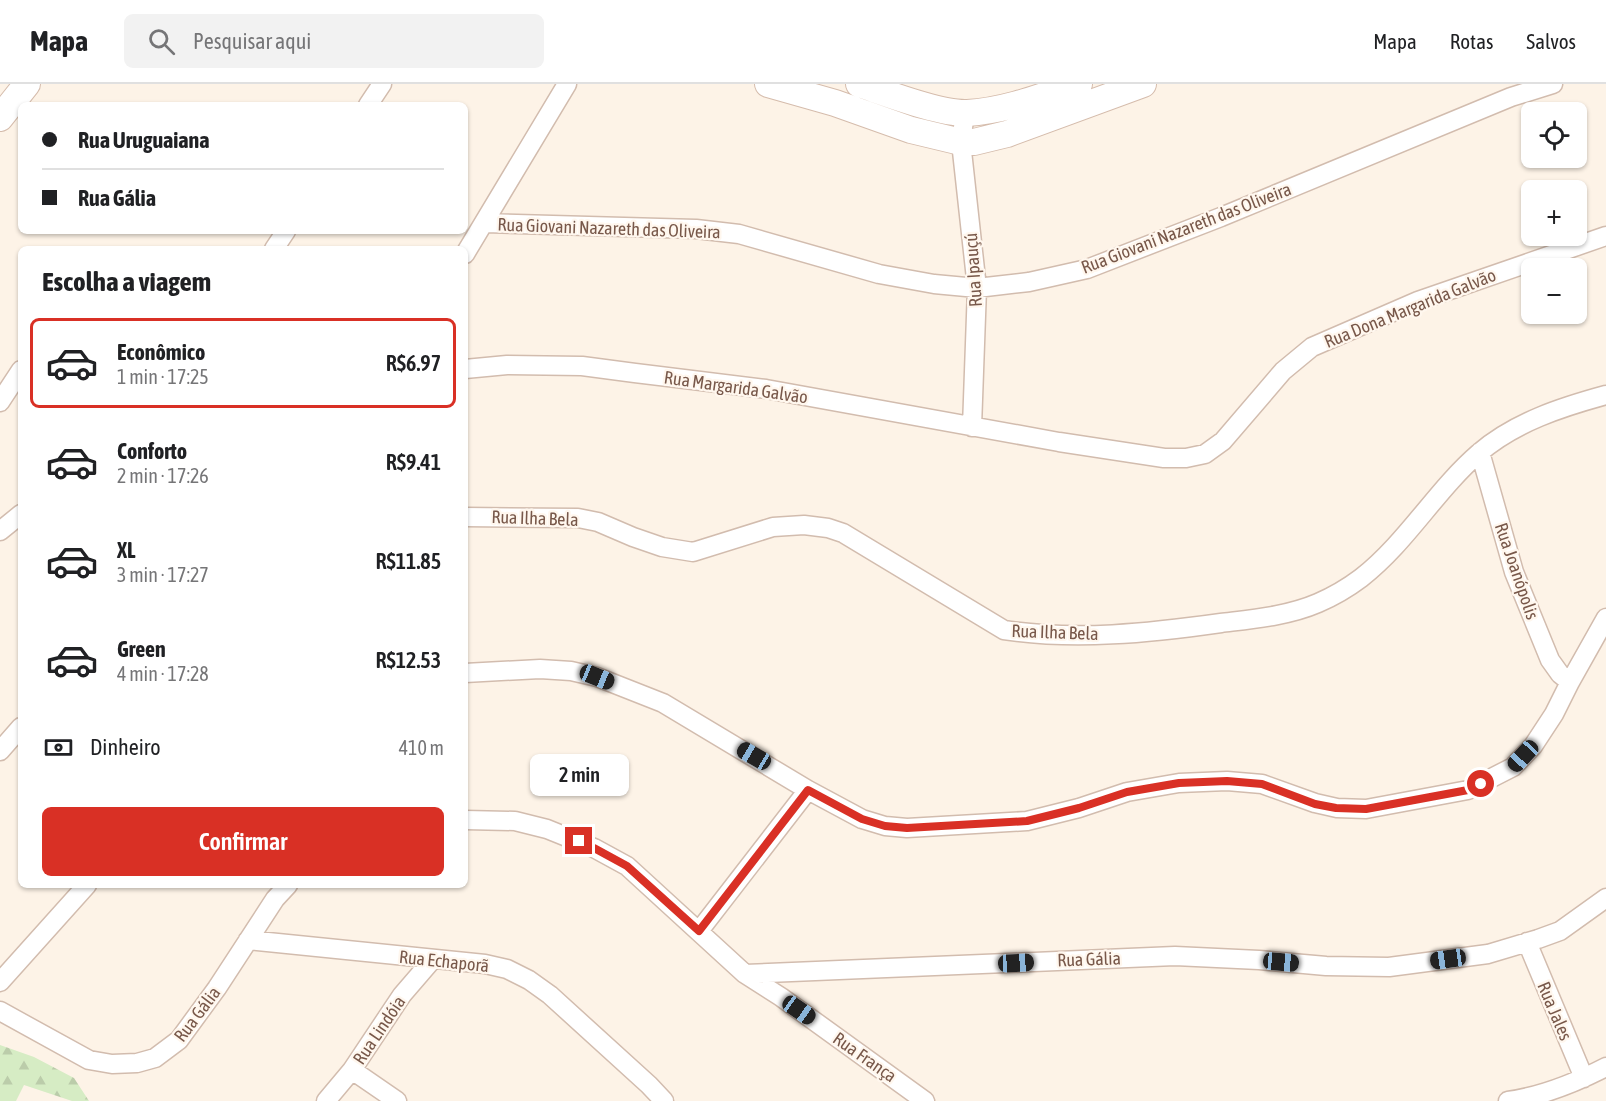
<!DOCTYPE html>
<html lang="pt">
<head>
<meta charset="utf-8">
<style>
  :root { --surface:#fff; --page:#f2f2f2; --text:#202124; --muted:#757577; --line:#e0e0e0; --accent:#d93025 }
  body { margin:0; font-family:"Asap Condensed",sans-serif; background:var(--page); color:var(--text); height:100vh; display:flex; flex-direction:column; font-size:22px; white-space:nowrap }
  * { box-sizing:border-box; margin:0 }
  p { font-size:20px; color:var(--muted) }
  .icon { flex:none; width:33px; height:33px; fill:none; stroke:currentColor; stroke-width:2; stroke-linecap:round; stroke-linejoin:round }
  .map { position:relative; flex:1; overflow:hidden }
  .details { position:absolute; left:18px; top:162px; width:450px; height:642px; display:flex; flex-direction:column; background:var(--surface); border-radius:9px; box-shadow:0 2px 4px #0004 }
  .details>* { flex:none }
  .top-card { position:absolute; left:18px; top:18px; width:450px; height:132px; border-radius:9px; box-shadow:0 2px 4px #0004; display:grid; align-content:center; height:132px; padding:0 24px; background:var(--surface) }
  .tools { position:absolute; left:1521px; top:18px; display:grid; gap:12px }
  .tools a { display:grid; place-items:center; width:66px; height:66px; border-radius:9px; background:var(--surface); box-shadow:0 2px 4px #0004; font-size:30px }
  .end { position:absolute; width:27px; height:27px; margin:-14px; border:8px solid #d93025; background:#fff; box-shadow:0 0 0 3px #fff }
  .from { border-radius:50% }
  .bubble { position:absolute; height:42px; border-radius:9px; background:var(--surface); box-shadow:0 2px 4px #0004; font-size:20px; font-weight:600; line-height:42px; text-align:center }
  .car { position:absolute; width:18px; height:36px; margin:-18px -9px; border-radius:8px; box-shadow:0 0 4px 2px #0007; background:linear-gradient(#222 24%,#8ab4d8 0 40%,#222 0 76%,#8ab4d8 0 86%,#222 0) }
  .top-card b { display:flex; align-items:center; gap:21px; height:57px; font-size:22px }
  .top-card b+b { border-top:2px solid var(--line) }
  .top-card i { width:15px; height:15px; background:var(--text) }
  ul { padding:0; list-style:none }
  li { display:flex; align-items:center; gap:18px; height:90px; margin:0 12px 9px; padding:0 12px; border:3px solid transparent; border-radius:9px }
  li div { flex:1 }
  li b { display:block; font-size:22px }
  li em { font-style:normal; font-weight:600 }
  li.active { border-color:var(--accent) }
  li>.icon { width:54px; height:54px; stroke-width:1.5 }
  h2 { padding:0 24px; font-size:27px; line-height:72px }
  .pay { display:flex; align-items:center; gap:15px; height:66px; padding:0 24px; font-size:22px }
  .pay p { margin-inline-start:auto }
  .action { display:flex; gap:12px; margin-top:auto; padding:12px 24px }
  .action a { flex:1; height:69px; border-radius:9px; background:var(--accent); color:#fff; font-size:24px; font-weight:600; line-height:69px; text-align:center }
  header { display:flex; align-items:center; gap:36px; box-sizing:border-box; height:84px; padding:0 30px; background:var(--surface); border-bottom:2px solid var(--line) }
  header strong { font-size:28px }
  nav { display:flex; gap:33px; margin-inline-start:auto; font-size:21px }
  .search { width:420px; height:54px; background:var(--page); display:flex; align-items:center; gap:15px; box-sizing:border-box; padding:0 21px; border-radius:9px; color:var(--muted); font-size:22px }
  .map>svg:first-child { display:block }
  .forest { fill:url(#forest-firs) }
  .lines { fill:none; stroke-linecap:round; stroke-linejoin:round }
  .street-casing { stroke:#d2bcae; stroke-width:21 }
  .secondary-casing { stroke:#d5bcac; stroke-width:28 }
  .street { stroke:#fff; stroke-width:18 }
  .secondary { stroke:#fff; stroke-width:26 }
  .route { stroke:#d93025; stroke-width:8 }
  .labels { text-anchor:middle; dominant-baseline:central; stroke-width:4.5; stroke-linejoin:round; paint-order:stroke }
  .street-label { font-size:18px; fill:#78584a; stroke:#fff7ee }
</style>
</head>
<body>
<header>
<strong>Mapa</strong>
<div class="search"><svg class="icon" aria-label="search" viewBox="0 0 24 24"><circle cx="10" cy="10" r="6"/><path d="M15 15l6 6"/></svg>Pesquisar aqui</div>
<nav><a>Mapa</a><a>Rotas</a><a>Salvos</a></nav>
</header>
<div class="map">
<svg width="1606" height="1017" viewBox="0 0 1606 1017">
  <defs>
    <pattern id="forest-firs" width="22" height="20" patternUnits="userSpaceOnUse" patternTransform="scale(1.5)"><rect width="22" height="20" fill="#d6ecc4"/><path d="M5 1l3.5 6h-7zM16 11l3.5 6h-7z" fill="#bca"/></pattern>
  </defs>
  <rect width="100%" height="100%" fill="#fdf3e7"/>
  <path class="forest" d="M0 961 34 973 74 994 89 1017H72L24 1001 16 1017H0Z"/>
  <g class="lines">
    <g class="street-casing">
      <path id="street" d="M368 21 382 0
        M965 29 961 58 977 204 972 343
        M485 139 696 145 739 150 879 190 934 200 977 204 1029 198 1087 185 1221 133 1511 13 1553 0
        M274 165 286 147
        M465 170 567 0
        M465 285 507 281 582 282 635 289 766 305 1059 358 1164 374H1186L1205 370 1223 357 1283 287 1312 263 1418 217 1606 152
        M0 318 21 286
        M1480 368 1514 488 1550 576 1560 590 1570 598
        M465 433 578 434 598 438 633 453 662 463 693 468 773 443 804 441 828 444 843 449 1004 546C1075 557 1150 549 1221 539 1253 535 1288 532 1318 519 1332 513 1349 503 1361 494 1407 458 1436 406 1479 369 1515 338 1562 323 1606 311
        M0 447 21 430
        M465 589 540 585 571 587 597 593 663 619 808 706 862 735 885 742 907 744 1027 737 1079 724 1127 708 1179 699 1227 697 1262 700 1315 719 1337 724 1366 725 1468 706 1513 683 1533 662 1554 630 1570 598 1606 534
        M0 667 21 643
        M465 736 515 737 547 745 594 764 627 782 745 890 781 913 925 1017
        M699 847 808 706
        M248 856 485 880 507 885 529 896 550 911 649 1001 664 1017
        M1527 858 1584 994
        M745 890 1175 872 1259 876 1326 882 1389 883 1488 870 1538 855 1560 847 1606 814
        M0 898 87 801
        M0 927 89 976 112 980 137 979 155 974 179 956 217 904 275 815 288 801
        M352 986 397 1017
        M326 1017 352 986 402 911 433 875
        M1508 1017C1543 1012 1575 999 1606 983"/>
    </g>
    <g class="secondary-casing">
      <path id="secondary" d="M768 0 835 19 911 46 961 58H974L1007 50 1143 0
        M859 0C886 9 940 30 967 29 1005 27 1043 12 1079 0
        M0 34 27 0"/>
    </g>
    <use href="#street" class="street"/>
    <use href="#secondary" class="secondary"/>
  </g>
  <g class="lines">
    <path class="route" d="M579 757 594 764 627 782 699 847 808 706 862 735 885 742 907 744 1027 737 1079 724 1127 708 1179 699 1227 697 1262 700 1315 720 1336 724 1366 725 1468 706 1481 700"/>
  </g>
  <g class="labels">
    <g class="street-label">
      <text transform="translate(609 144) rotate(2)">Rua Giovani Nazareth das Oliveira</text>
      <text transform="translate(1186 144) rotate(-21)">Rua Giovani Nazareth das Oliveira</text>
      <text transform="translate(973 186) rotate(-94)">Rua Ipauçú</text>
      <text transform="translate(1410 224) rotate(-22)">Rua Dona Margarida Galvão</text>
      <text transform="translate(736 303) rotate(8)">Rua Margarida Galvão</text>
      <text transform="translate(535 434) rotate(2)">Rua Ilha Bela</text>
      <text transform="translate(1517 487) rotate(71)">Rua Joanópolis</text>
      <text transform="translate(1055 548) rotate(2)">Rua Ilha Bela</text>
      <text transform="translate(1089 875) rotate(-2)">Rua Gália</text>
      <text transform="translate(444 877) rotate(6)">Rua Echaporã</text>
      <text transform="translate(1555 927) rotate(67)">Rua Jales</text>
      <text transform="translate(197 930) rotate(-53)">Rua Gália</text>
      <text transform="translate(379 946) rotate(-56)">Rua Lindóia</text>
      <text transform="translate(865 973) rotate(35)">Rua França</text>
    </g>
  </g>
</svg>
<div class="tools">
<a><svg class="icon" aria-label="locate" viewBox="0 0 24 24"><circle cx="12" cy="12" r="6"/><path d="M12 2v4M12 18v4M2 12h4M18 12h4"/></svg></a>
<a>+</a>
<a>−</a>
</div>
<i class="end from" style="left:1481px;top:700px"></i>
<i class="end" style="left:579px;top:757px"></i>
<div class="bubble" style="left:530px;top:670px;width:99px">2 min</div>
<i class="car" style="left:597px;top:593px;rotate:112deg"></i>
<i class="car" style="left:754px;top:672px;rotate:300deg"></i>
<i class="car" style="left:1523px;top:672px;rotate:223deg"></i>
<i class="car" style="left:1448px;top:875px;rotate:262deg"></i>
<i class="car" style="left:1281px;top:878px;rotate:95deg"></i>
<i class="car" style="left:1016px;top:879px;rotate:87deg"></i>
<i class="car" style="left:799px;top:926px;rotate:125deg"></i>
<div class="top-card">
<b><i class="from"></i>Rua Uruguaiana</b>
<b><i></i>Rua Gália</b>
</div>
<section class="details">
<h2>Escolha a viagem</h2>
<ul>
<li class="active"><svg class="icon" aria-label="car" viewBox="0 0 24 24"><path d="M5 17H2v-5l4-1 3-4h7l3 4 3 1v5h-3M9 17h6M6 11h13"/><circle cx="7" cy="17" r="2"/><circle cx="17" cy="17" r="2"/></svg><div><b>Econômico</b><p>1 min · 17:25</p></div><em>R$6.97</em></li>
<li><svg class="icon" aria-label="car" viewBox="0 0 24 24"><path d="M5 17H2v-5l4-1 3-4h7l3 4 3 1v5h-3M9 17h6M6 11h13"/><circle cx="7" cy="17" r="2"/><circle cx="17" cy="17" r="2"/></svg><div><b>Conforto</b><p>2 min · 17:26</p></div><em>R$9.41</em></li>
<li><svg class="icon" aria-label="car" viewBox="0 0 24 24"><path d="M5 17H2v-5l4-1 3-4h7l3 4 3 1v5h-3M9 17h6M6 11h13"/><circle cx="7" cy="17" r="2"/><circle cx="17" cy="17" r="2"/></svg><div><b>XL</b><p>3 min · 17:27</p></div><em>R$11.85</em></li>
<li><svg class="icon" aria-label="car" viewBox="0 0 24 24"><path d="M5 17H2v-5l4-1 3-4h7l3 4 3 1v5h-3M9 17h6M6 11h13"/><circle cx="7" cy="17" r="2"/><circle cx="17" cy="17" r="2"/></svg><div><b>Green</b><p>4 min · 17:28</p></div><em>R$12.53</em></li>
</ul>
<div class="pay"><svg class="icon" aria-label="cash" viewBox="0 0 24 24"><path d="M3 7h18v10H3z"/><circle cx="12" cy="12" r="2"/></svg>Dinheiro<p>410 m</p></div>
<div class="action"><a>Confirmar</a></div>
</section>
</div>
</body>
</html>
